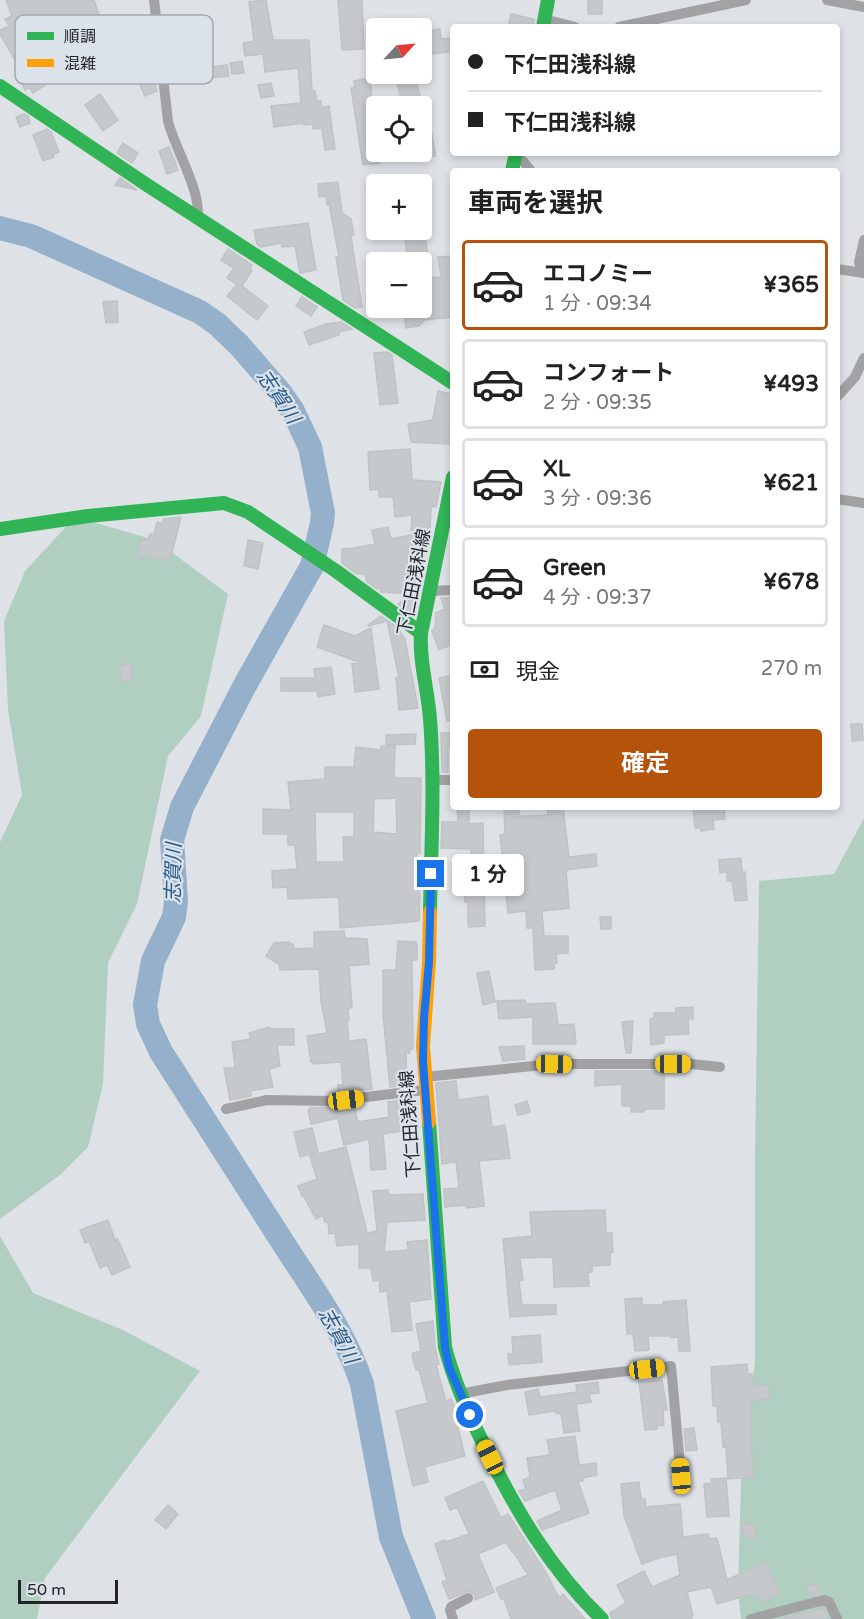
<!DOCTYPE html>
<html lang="ja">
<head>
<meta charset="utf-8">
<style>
  :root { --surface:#fff; --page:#f6f6f6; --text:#222; --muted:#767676; --line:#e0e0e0; --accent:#b45309 }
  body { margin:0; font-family:"Varela Round","Noto Sans JP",sans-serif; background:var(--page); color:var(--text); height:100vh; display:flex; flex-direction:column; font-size:22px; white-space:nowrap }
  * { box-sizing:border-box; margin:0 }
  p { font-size:20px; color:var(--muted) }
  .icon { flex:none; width:33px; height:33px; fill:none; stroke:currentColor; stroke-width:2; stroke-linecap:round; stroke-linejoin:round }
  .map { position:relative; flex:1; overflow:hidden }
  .panel { position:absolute; left:450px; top:168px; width:390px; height:642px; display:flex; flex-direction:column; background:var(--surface); border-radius:6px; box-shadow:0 3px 9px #0003 }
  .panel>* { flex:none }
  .banner { position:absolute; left:450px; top:24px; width:390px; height:132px; border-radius:6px; box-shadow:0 3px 9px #0003; display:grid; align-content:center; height:132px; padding:0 18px; background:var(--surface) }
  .needle { width:39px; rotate:64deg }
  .fabs { position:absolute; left:366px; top:18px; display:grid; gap:12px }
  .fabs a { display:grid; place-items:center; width:66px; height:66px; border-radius:6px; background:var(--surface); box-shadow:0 3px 9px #0003; font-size:30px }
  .scale { position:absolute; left:18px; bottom:15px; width:100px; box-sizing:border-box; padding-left:6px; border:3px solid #222427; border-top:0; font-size:16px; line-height:21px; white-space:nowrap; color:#222427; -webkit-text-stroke:4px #dbe2ea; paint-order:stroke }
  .end { position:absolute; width:27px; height:27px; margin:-14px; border:8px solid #1a73e8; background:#fff; box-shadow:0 0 0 3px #fff }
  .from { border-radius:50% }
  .bubble { position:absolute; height:42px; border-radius:6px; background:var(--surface); box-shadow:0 3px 9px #0003; font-size:20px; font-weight:700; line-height:42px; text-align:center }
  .car { position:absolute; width:18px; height:36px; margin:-18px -9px; border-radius:8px; box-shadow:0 0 4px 2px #0007; background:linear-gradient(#f5c518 24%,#345 0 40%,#f5c518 0 76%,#345 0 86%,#f5c518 0) }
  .banner b { display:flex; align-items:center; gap:21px; height:57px; font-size:22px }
  .banner b+b { border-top:2px solid var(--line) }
  .banner i { width:15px; height:15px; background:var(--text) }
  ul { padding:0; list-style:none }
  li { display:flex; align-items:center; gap:18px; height:90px; margin:0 12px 9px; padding:0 6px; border:3px solid var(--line); border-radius:6px }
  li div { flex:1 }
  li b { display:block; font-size:22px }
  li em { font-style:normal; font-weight:700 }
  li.current { border-color:var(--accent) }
  li>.icon { width:54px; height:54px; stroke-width:1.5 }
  h2 { padding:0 18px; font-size:27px; line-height:72px }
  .pay { display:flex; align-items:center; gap:15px; height:66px; padding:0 18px; font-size:22px }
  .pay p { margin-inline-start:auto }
  .button { display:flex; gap:12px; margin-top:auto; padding:12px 18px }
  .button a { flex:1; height:69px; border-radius:6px; background:var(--accent); color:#fff; font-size:24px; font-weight:700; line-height:69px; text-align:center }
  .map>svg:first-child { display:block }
  .forest { fill:#b1cfc1 }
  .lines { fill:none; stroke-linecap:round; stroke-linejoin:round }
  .river { stroke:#95b0ca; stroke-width:24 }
  .building { fill:#c6c9cc; stroke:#bfc3c6; stroke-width:1.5; fill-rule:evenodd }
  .street { stroke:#a2a1a3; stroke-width:10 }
  .fast { stroke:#30b455; stroke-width:14 }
  .slow { stroke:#ff9f0a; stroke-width:14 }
  .route { stroke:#1a73e8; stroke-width:8 }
  .labels { text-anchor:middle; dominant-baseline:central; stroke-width:4.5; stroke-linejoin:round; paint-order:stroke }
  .street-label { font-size:18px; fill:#222427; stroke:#dbe2ea }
  .water-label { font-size:20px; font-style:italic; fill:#255a8b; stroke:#dbe2ea }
  .key { fill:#dbe2ea; stroke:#a4a9b0; stroke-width:1.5 }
  .key-label { font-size:16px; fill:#222427 }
</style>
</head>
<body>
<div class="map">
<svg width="864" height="1619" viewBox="0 0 864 1619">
  <rect width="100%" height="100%" fill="#dee2e6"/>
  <path class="forest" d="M75 517 155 540 228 594 201 716 168 756 137 904 108 963 103 1084 88 1147 60 1175 0 1219V842L22 795 8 710 4 621 25 571Z
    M864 818V1619H741L738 1589 741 1481 755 1360V1156L759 881 834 874Z
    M0 1236 33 1293 123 1330 200 1371 45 1578 37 1619H0Z"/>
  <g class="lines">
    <path class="river" d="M0 228 31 236 200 312 217 324 239 345 279 391 293 411 310 447 323 513 322 523 312 566 245 685 182 807 172 840 176 902 174 917 153 961 145 1005 148 1024 161 1052C203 1117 245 1183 287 1249 315 1292 346 1335 362 1384L391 1537 424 1619"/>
  </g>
  <path class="building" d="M6 0H94L102 23 61 38 53 12 20 30 47 84 33 93 29 87 25 90 20 80 25 78 0 34V30L9 26 5 19 12 16Z
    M266 0 273 40H309L312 91H315L317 101H321L322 108 329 106 335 149 325 150 322 128 313 129V124L304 125V123L274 127 271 106 301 103 298 68 265 72 263 54 245 56 243 43 254 41 249 2Z
    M338 0H362L364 49 342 50Z
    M588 0H602V14H588Z
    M511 14 534 19 533 27H508Z
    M440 29 441 39 453 38V51L425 55 422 32Z
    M148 32 151 42 156 82H154L157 91 145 96 137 78 141 76 132 51 102 63 97 49 128 37 129 39Z
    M242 61 244 73 232 74 230 63Z
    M227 65 229 76 211 78 210 67Z
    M370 78 376 152H379L380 163 363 165 351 88 355 87 354 81Z
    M415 78 423 106H403L397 83Z
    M271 83 274 96 261 98 258 85Z
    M100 94 118 120 103 131 85 105Z
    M24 114 28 116 30 123 20 127 16 117Z
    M47 129 51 132 59 152 53 154 54 157 43 161 33 135Z
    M431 130 436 156 422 159V132Z
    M123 143 138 153 132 163 117 153Z
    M169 147 178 170 167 174 159 151Z
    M120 178 137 190 115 185Z
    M338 182 342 213 351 219 354 235 351 236 362 307 355 308 343 300 336 257H339L329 203 327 204 326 196 319 197 318 184Z
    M308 223 316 270 300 273 295 246 282 247 281 243 261 247 257 244 254 230Z
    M424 230 428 256 408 260 404 234Z
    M228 249 252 265 250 269 252 270 242 286 268 306 257 320 227 296 237 284 227 278 234 268 221 260Z
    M453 256V317L424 320 419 326 406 328 403 308H422V291H425V278L441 277 438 257Z
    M302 297 317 307 311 316 296 306Z
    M117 301 118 322 106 323 103 302Z
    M341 322 352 329 339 332V335L309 345 304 332 326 324Z
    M387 352 392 355 398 403 380 405 374 353Z
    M438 391 453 394V424H451L450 444 411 442 408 424 433 420Z
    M410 449 412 480 441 482 436 507 431 506 430 531 411 530 412 515 395 517 393 497H379V489L370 490 368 452Z
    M181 517 170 561 137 555 141 540 148 541 150 534H154L157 522 162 524 164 519Z
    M388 527 391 539 416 534 415 557 421 558 420 586 414 613 411 614 398 604 412 594 381 592 380 588 377 589 366 581V574H357L342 563V549L354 548 375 544 372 530Z
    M248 540 263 543 258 569 244 566Z
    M441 598H453V644L439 650 432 631 435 628 436 613 445 609Z
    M381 616 397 627 405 639 418 708 399 710 396 678 399 677 387 621 369 626 368 625Z
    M324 625 355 636 371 628 379 689 355 692 352 664 362 663 317 647Z
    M131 664 132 680 121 681 120 665Z
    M331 667 335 694 318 697 317 691H281V678H315L314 669Z
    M453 675V720L447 721 439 678Z
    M851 724H862L863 740 852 741Z
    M441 733H453V746H448V772H442Z
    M416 734 415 744 386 745V735Z
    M381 746H395L394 778H421L420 853H417L418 868H416L420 896 419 921 340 928 339 897 288 899 287 887 273 888 272 871 297 869 295 845H288V834H263V809L291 810 288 782 325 779V767H354L356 747 381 750ZM396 798 397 834 373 832 374 799ZM315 812H354V837H343L344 862H316Z
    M457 807H469V824L483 823 485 926 469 927 468 923V902H465L464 884H473L471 849 441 848 442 822H458Z
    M504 807H519V816H525L548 815 547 807H563L569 857 596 854 597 866 566 870 569 908 542 911 544 936H568V953L556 954 557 963H554V969L535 970 533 928H527L526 911 508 913 500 835 505 834Z
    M693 807H724L725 819 713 820 714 829 701 831V828H695Z
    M741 858 742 872H745L747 900 735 901 732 881H727V872L720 873 719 860Z
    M600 917H611V929H601Z
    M344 931 345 938 367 939 369 964 349 966 352 1007 348 1009 349 1020H347L349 1041 366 1039 372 1089 338 1093V1085H343L341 1062 313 1064V1062H311L307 1036 327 1033 321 1001 319 969 280 970 279 964 266 956 274 943 289 942V944H293L294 949 314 948V932Z
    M398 941 416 942 417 945V960H412L413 1049H409L410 1053H406L407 1085 390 1087 383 1014V970H396Z
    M489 971 495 1002 483 1005 477 973Z
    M525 1000 526 1004 555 1003 558 1025 574 1024 576 1044H533V1017L499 1019 497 1001Z
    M693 1007V1019H688L689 1034 664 1035V1043L651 1045 650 1019 654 1018V1013H676V1008Z
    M633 1021 631 1053H626L622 1022Z
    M270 1027V1029H294V1045H277L280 1066 269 1069 273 1087 250 1091 251 1096 230 1100 224 1068H235L232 1042 251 1039 249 1033Z
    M524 1046 525 1059 503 1061 499 1047Z
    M595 1071H664V1109H644V1112H631V1106H622V1084L595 1086Z
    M456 1081 458 1100 488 1096 492 1127 505 1125 510 1158 479 1161 484 1206 467 1208 466 1205 445 1207 444 1189 459 1188 456 1162 442 1164 436 1083Z
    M415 1099 416 1108H414L416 1124 406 1125V1130L383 1134 386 1169 371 1170 369 1139 344 1145 338 1118 311 1124 308 1110 310 1108 354 1106 358 1122 389 1117 388 1102Z
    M527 1101 530 1112 518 1115 515 1105Z
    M312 1128 318 1152 300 1157 294 1132Z
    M346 1147 367 1233 377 1231 373 1191 388 1190 389 1195 423 1194 425 1220 387 1222 384 1252 408 1250 407 1242 427 1240 431 1299 409 1302 412 1330 392 1332 387 1291 380 1292 379 1280 373 1281 371 1268H359V1244L337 1246 335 1233 329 1234 328 1221 325 1222 323 1215 316 1219 303 1195 302 1196 298 1186 317 1179 310 1156Z
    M605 1210 606 1233H612L613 1252 610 1253V1265L592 1266V1272H588L589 1286 554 1287 553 1257 520 1258 523 1280 519 1281 522 1305H556V1314L510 1317 503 1239 532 1236 530 1212Z
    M108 1220 115 1240 117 1239 120 1244 130 1267 112 1275 107 1265 100 1268 89 1241 85 1243 80 1230Z
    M642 1298V1305H663V1302L686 1300 690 1351H679L678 1337 671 1338 670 1336H648L649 1350 635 1351 633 1334H627L625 1299Z
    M433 1321 435 1348 439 1364 436 1365 446 1401 451 1399 463 1425 458 1428 465 1456 425 1467 428 1482 413 1486 396 1411 428 1403 419 1370H416L412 1356 413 1353 421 1351 416 1324Z
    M540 1335 542 1362 509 1365 508 1354H513L512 1337Z
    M747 1364 748 1374H752L753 1386 768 1385 769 1399 750 1401 753 1477 728 1479 726 1446 723 1447 721 1422H718L717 1406H713L711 1367Z
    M662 1380 667 1410H663L664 1425 657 1426V1429L645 1430 639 1382Z
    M598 1382 599 1393 589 1394 591 1402 576 1404 580 1431 564 1433 561 1413 557 1414 555 1411 529 1415 525 1392 538 1389 540 1397 577 1392 576 1385Z
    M694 1428 697 1450 686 1451 684 1429Z
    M575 1436 579 1465 596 1463 597 1475 582 1478 583 1481H578L589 1513 542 1530 537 1521 562 1510 555 1490 525 1501 519 1491 526 1489 523 1480 530 1477 527 1458 550 1455 547 1440Z
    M726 1478 729 1516 707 1517 704 1484 712 1483 711 1479Z
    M483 1481 501 1518 508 1514 547 1574 559 1598 563 1594 585 1619H511L504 1599H501L496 1588 528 1575 513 1551 512 1552 506 1542 478 1554 494 1592 475 1600 474 1594 468 1591 449 1599 442 1582 447 1580 435 1544 445 1540 446 1542 469 1534 457 1507 450 1510 445 1498Z
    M639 1482 641 1499H645L646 1507 680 1504 683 1537 708 1534 709 1539 717 1538 727 1580 765 1562 780 1594 764 1601H760L758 1596 754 1598 752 1594 749 1596 748 1595 717 1604 711 1587 687 1592 693 1615 691 1616 692 1619H612L610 1613 626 1603 617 1585 644 1571 652 1587 680 1575 677 1554 662 1557 642 1564 624 1516 621 1484Z
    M168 1505 178 1514 166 1529 155 1520Z
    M755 1523V1538L745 1539 742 1525Z
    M816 1583 820 1593 810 1596 806 1587Z
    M823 1608 828 1619H784L783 1618Z"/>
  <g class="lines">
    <path class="street" d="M154 0 168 121C174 147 203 194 197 218
      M827 0 864 7
      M544 19 575 27
      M619 27 746 0
      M515 158 523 161 531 171
      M837 269 864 273
      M862 272 859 262 864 240
      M837 397 855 377 864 358
      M837 499 864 503
      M431 591 453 590
      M432 780H453
      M424 1077 554 1064H691L720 1067
      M226 1109 267 1100 333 1101 424 1090
      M460 1394 507 1385 671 1366 681 1476
      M453 1619 450 1610 451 1607 468 1598
      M751 1619 824 1600 829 1602 837 1619"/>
    <path class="fast" d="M543 27 548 0
      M0 86 147 185 453 383
      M512 171 516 153
      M0 529 88 516 224 503 248 512 336 571 421 633
      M430 912C431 848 435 783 430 719 428 690 419 662 421 633L453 477
      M429 1122 445 1347C454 1382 468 1413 484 1445 515 1509 550 1569 602 1619"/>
    <path class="slow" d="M429 1122 423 1046 429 962 430 912"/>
  </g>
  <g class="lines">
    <path class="route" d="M431 874 429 962 424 1018 423 1062 445 1347 449 1367 470 1415"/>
  </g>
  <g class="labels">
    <g class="street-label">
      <text transform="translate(414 582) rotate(-79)">下仁田浅科線</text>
      <text transform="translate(410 1124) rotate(-94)">下仁田浅科線</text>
    </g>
    <g class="water-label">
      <text transform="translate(278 397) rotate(56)">志賀川</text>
      <text transform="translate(174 873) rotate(-89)">志賀川</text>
      <text transform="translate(338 1336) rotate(61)">志賀川</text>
    </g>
  </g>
  <rect x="15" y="15" width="198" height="69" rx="9" class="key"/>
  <rect x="27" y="32" width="27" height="8" fill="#30b455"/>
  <rect x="27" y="59" width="27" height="8" fill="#ff9f0a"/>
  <g class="key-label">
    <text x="64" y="42">順調</text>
    <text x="64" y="69">混雑</text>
  </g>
</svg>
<div class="fabs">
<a><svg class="needle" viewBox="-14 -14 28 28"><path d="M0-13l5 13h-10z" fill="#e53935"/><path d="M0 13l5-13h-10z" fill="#767676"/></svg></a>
<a><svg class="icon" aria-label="locate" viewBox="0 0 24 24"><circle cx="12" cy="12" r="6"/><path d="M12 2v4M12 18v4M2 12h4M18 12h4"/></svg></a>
<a>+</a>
<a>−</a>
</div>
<div class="scale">50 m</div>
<i class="end from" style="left:470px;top:1415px"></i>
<i class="end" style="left:431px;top:874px"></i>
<div class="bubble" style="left:452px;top:854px;width:72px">1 分</div>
<i class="car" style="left:554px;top:1064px;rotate:91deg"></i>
<i class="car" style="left:673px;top:1064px;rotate:90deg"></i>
<i class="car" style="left:346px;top:1100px;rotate:83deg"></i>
<i class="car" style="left:647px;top:1369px;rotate:83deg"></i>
<i class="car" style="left:490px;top:1457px;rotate:334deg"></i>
<i class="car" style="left:681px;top:1476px;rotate:355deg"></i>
<div class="banner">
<b><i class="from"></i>下仁田浅科線</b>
<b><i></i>下仁田浅科線</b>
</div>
<section class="panel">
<h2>車両を選択</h2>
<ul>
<li class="current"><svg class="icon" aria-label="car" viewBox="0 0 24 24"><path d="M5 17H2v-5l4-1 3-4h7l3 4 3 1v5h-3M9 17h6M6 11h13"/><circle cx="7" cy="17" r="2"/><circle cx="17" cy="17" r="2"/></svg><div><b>エコノミー</b><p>1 分 · 09:34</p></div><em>¥365</em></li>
<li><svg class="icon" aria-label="car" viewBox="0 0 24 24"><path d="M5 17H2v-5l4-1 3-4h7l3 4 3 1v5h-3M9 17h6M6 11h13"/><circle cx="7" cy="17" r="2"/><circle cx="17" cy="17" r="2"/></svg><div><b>コンフォート</b><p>2 分 · 09:35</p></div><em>¥493</em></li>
<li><svg class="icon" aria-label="car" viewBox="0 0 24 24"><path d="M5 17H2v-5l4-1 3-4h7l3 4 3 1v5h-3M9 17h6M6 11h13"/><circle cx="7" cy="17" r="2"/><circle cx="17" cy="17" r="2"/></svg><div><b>XL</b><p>3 分 · 09:36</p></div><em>¥621</em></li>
<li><svg class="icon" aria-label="car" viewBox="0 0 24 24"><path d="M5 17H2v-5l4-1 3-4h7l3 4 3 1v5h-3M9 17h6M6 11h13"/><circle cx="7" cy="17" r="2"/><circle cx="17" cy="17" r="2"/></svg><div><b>Green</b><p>4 分 · 09:37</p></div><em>¥678</em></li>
</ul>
<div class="pay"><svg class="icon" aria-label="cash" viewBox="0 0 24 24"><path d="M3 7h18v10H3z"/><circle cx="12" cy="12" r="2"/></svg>現金<p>270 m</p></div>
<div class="button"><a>確定</a></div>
</section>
</div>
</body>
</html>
